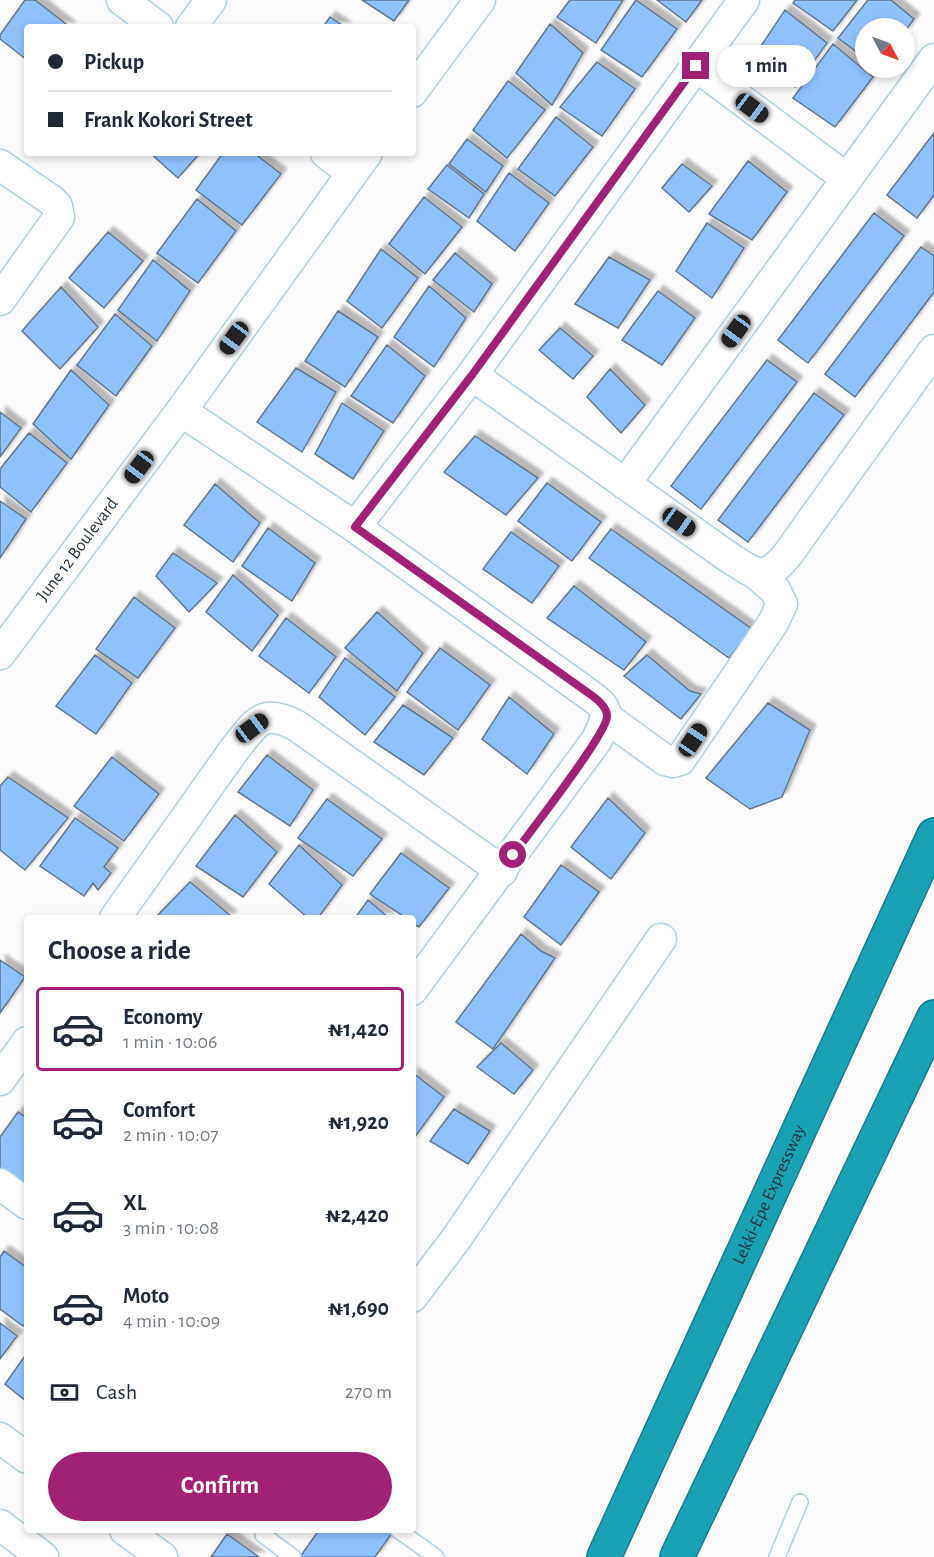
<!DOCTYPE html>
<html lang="en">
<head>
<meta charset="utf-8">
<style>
  :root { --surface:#fff; --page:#f2f2f3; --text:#1f2937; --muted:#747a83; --line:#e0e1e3; --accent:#a12275 }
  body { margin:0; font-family:"Alegreya Sans",sans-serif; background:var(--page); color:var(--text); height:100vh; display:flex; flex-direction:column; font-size:22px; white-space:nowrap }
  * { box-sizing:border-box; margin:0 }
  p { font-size:20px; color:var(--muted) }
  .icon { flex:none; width:33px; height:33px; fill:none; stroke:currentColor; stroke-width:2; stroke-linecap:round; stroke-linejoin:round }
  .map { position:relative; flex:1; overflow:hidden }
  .details { position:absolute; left:24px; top:915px; width:392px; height:618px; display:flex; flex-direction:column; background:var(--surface); border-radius:6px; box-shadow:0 3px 9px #0003 }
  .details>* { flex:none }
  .top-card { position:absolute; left:24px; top:24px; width:392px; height:132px; border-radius:6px; box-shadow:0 3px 9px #0003; display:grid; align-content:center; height:132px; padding:0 24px; background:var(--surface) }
  .needle { width:39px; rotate:131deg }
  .controls { position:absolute; left:855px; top:18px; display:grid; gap:12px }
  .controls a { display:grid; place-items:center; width:60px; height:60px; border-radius:50%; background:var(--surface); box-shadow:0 3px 9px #0003; font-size:30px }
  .end { position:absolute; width:27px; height:27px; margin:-14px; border:8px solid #a12275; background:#fff; box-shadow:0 0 0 3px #fff }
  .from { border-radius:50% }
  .bubble { position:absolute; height:42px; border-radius:21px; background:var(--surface); box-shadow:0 3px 9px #0003; font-size:20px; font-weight:700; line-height:42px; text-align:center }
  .car { position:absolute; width:18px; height:36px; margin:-18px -9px; border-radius:8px; box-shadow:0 0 4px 2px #0007; background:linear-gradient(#222 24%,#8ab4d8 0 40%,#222 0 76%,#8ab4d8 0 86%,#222 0) }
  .top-card b { display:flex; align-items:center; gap:21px; height:57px; font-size:22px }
  .top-card b+b { border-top:2px solid var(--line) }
  .top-card i { width:15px; height:15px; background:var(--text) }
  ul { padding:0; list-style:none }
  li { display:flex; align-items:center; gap:18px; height:84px; margin:0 12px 9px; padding:0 12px; border:3px solid transparent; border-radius:6px }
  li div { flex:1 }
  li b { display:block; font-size:22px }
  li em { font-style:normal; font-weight:700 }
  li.selected { border-color:var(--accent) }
  li>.icon { width:54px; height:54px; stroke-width:1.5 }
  h2 { padding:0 24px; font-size:27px; line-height:72px }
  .pay { display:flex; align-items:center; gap:15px; height:66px; padding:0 24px; font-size:22px }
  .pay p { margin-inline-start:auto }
  .button { display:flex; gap:12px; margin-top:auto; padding:12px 24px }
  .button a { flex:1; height:69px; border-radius:36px; background:var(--accent); color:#fff; font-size:24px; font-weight:700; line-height:69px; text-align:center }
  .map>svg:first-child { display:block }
  .building { fill:#90c1ff; stroke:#62768f; stroke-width:1.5; filter:url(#shadow) }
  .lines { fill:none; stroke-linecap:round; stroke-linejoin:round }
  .lane-casing { stroke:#aed1e3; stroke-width:18 }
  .street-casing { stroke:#aed1e3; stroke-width:33 }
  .highway-casing { stroke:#1d7b89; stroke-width:36 }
  .lane { stroke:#fff; stroke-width:15 }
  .street { stroke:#fff; stroke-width:30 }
  .highway { stroke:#18a2b4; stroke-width:33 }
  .route { stroke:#a12275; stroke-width:8 }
  .labels { text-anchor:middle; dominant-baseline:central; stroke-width:4.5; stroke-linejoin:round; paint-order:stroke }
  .street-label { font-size:18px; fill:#25333a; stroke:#fff }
</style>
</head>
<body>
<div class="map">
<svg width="934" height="1557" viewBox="0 0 934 1557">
  <defs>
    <filter id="shadow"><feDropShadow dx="5.5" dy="-5.5" stdDeviation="1.5" flood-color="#0004"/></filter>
  </defs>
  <rect width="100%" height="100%" fill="#fbfbfb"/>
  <path class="building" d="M25 0H35L70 27H27V60L0 39V35Z
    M362 0H409L394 21Z
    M570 0H623L596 43 557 17Z
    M636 0 677 29 642 77 601 50Z
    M657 0H702L686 22Z
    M795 0H857L833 31 793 3Z
    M868 0H891L914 19 904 33V28H866V59L838 38Z
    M785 10 827 43 795 87 751 61Z
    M330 17 345 27H323Z
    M550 24 583 53 552 105 516 73Z
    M833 44 873 77 835 127 793 98Z
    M597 62 635 89 602 136 560 107Z
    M508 81 545 110 507 158 473 130Z
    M556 117 593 147 555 196 518 169Z
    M934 133V195L917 218 887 195Z
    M467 139 503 166 486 192 449 164Z
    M150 153H200L178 178Z
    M223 153H254L281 174 242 225 196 190Z
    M748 161 787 192 752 240 709 214Z
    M682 164 712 186 689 212 662 188Z
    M447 165 484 194 469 218 428 189Z
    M509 173 549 203 515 251 477 221Z
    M424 197 462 227 425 274 389 244Z
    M197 199 236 231 198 283 157 253Z
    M874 213 904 236 808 363 778 340Z
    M707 223 744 248 712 298 676 271Z
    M108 232 143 261 104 308 69 278Z
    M921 247 934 256V292L855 397 825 374Z
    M381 249 418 278 382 328 347 301Z
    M455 253 492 284 474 312 433 280Z
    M609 257 650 280 618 328 575 304Z
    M153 260 190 291 157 341 118 310Z
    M429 286 466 318 434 367 394 337Z
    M61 287 98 327 60 369 22 331Z
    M658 291 695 318 662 365 622 340Z
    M338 311 378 337 345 387 305 361Z
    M115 314 152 346 116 396 77 365Z
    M560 328 593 356 573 379 539 350Z
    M387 345 425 376 393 423 351 396Z
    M767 360 797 382 701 509 671 486Z
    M296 368 336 392 302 452 257 422Z
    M610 369 645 405 621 433 587 397Z
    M71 370 109 405 71 459 33 424Z
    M814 393 844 415 748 542 718 520Z
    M342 403 384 431 353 479 315 454Z
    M0 412 21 428 0 457Z
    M29 433 67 463 31 512 0 487V469Z
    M475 436 538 478 506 515 444 472Z
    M547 483 601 522 572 561 518 521Z
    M215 484 260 523 233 562 184 525Z
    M0 501 26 519 0 558Z
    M268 528 315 563 292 601 242 566Z
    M611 529 752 629 729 658 589 558Z
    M511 532 559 566 532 603 483 569Z
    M173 553 217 583 189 612 156 576Z
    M233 575 278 615 252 651 206 612Z
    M574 586 646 642 624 670 547 618Z
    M134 597 175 628 138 678 96 649Z
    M377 612 423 653 397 691 345 648Z
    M286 618 336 657 309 693 259 656Z
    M440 648 490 685 458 730 407 692Z
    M95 655 132 683 96 734 56 706Z
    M647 655 690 691 701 694 681 719 624 676Z
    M345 658 395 697 365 735 319 697Z
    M509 697 554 734 527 774 482 739Z
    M768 703 810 730 782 797 750 809 706 778Z
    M403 705 453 738 424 775 374 742Z
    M267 755 313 790 290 826 238 792Z
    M112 757 159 794 124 841 74 806Z
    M8 777 68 818 25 870 0 850V786Z
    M608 798 645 833 611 879 571 847Z
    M327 799 382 839 353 876 298 838Z
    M235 815 277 852 243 897 196 866Z
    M75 818 118 848 104 867 111 873 98 890 93 883 84 896 40 866Z
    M299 845 342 885 318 918H308L269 884Z
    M401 853 449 888 419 927 412 923V918H406L370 894Z
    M561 865 599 892 561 945 524 917Z
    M190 882 231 916 229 918H155Z
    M368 900 389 918H355Z
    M521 934 541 951 555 958 493 1049 456 1022Z
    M0 960 25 977 0 1013Z
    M501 1043 533 1070 514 1094 477 1067Z
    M413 1073 444 1097 412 1141V1075Z
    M454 1109 490 1131 468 1164 430 1141Z
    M18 1112 27 1118V1187L0 1170V1137Z
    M4 1251 27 1268V1321L23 1326 0 1309V1257Z
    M0 1323 17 1336 0 1359Z
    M27 1353V1402L5 1384Z
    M319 1530H394L375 1557H300Z
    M227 1534 259 1557H211Z"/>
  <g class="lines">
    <g class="lane-casing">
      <path id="lane" d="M266 1530 263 1535 293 1557
        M398 1530 436 1557
        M777 1557 800 1502"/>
    </g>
    <g class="street-casing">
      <g id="street">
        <path d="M122 0 158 27"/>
        <path d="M191 27 211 0"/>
        <path d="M696 66 846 178"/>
        <path d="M412 92 480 0"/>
        <path d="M326 153 352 173"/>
        <path d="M0 165 51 200 57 206 59 217 0 300"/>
        <path d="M472 375 727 556C755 574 764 584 788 554L934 350"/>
        <path d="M181 411 355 527 580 688C608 708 612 709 596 741L412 990"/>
        <path d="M625 484 934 59"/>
        <path d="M355 527 472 375 744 0"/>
        <path id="s1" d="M0 654 181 411 367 153"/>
        <path d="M607 718 665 760 673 762 680 760 773 623 782 604 775 590 755 573"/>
        <path d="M115 918 234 750C256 723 261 707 297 726L502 871"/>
        <path d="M0 1080 27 1042"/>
        <path d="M0 1184 27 1204"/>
        <path d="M412 1297 456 1239 661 939"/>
        <path d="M0 1438 27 1458"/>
        <path d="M0 1525 43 1557"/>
        <path d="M125 1530 162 1557"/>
      </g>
    </g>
    <g class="highway-casing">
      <g id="highway">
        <path id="s2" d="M604 1557 934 835"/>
        <path d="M677 1557 934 1017"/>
      </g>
    </g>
    <use href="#lane" class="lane"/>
    <use href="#street" class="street"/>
    <use href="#highway" class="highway"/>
  </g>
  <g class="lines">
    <path class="route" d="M513 855C529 833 606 735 607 717 608 704 589 694 580 687L355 527 472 375 696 66"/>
  </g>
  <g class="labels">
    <g class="street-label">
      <text stroke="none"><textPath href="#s1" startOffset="130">June 12 Boulevard</textPath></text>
      <text stroke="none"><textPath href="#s2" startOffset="398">Lekki-Epe Expressway</textPath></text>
    </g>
  </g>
</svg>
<div class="controls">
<a><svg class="needle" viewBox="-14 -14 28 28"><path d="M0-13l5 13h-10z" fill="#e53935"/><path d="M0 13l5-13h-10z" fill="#747a83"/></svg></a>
</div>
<i class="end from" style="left:513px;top:855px"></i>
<i class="end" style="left:696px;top:66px"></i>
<div class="bubble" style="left:717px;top:45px;width:99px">1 min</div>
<i class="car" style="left:752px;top:108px;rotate:127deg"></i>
<i class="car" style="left:736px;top:331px;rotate:216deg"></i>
<i class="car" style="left:234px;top:338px;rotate:216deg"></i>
<i class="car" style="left:139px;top:467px;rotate:217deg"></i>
<i class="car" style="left:679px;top:522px;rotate:125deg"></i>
<i class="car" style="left:252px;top:728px;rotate:53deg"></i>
<i class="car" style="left:693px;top:740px;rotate:34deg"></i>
<div class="top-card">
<b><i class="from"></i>Pickup</b>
<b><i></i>Frank Kokori Street</b>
</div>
<section class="details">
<h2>Choose a ride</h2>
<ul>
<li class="selected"><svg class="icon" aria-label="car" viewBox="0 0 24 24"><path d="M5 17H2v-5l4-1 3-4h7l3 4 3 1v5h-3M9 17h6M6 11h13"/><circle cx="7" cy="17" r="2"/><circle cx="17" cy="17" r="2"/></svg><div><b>Economy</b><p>1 min · 10:06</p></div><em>₦1,420</em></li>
<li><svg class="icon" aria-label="car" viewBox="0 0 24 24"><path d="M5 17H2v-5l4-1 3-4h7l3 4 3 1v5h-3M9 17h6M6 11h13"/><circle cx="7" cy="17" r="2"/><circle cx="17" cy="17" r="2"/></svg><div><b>Comfort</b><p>2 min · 10:07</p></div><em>₦1,920</em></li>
<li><svg class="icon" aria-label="car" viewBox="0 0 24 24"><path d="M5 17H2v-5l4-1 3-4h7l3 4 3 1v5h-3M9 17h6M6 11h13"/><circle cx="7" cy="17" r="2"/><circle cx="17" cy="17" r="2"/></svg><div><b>XL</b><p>3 min · 10:08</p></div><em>₦2,420</em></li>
<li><svg class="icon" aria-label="car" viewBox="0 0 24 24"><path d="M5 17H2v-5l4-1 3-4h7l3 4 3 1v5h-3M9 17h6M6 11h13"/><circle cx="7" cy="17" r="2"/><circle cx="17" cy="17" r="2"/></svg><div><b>Moto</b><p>4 min · 10:09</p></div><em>₦1,690</em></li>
</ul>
<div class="pay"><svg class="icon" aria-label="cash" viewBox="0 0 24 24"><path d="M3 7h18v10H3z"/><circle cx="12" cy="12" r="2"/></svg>Cash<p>270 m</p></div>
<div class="button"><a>Confirm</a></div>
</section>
</div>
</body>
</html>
